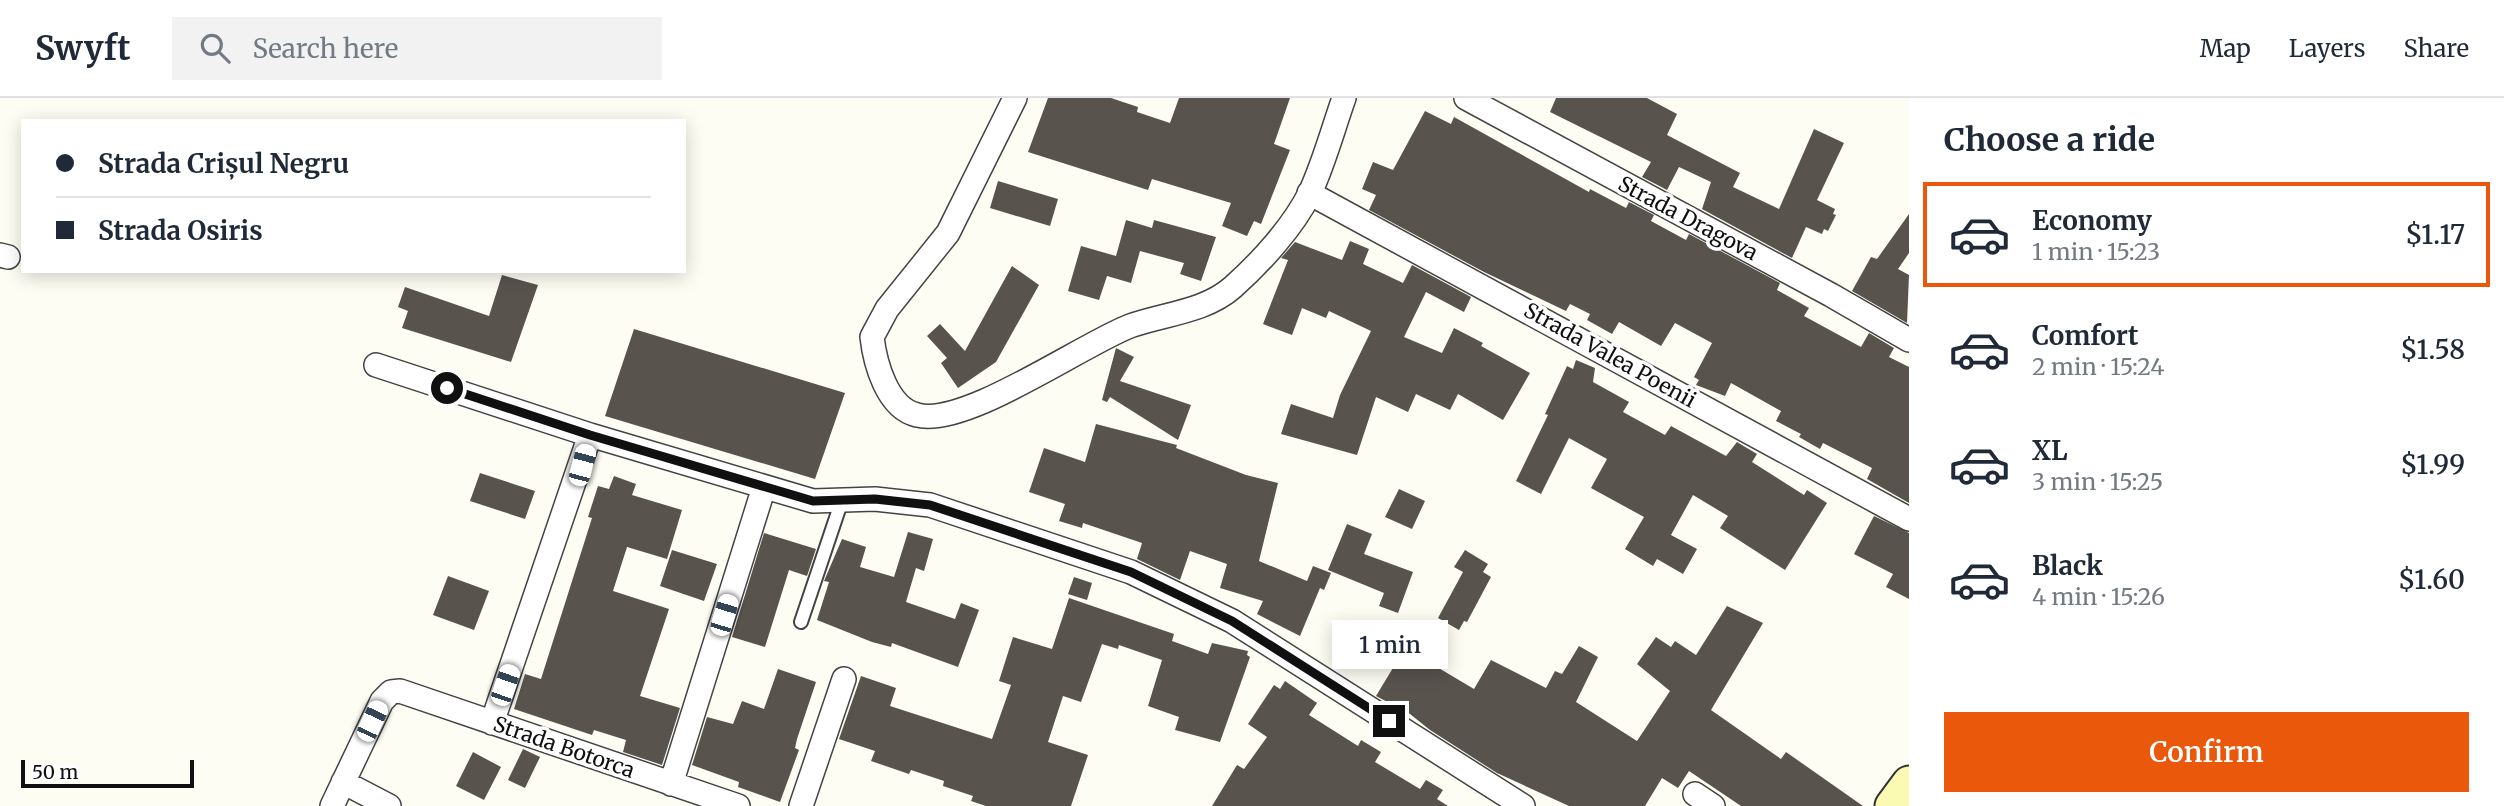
<!DOCTYPE html>
<html lang="en">
<head>
<meta charset="utf-8">
<style>
  :root { --surface:#fff; --page:#f2f2f3; --text:#1f2937; --muted:#747a83; --line:#e0e1e3; --accent:#ea580c }
  body { margin:0; font-family:Merriweather,serif; background:var(--page); color:var(--text); height:100vh; display:flex; flex-direction:column; font-size:26px; white-space:nowrap }
  * { box-sizing:border-box; margin:0 }
  p { font-size:23px; color:var(--muted) }
  .icon { flex:none; width:38px; height:38px; fill:none; stroke:currentColor; stroke-width:2; stroke-linecap:round; stroke-linejoin:round }
  .map { position:relative; flex:1; overflow:hidden }
  .side { display:flex; flex-direction:column; background:var(--surface); width:595px }
  .side>* { flex:none }
  .hud { position:absolute; left:21px; top:21px; width:665px; height:154px; border-radius:0px; box-shadow:0 4px 18px #0003; display:grid; align-content:center; height:154px; padding:0 35px; background:var(--surface) }
  .scale { position:absolute; left:21px; bottom:18px; width:173px; box-sizing:border-box; padding-left:7px; border:4px solid #101010; border-top:0; font-size:19px; line-height:24px; white-space:nowrap; color:#101010; -webkit-text-stroke:5px #fff; paint-order:stroke }
  .end { position:absolute; width:32px; height:32px; margin:-16px; border:9px solid #101010; background:#fff; box-shadow:0 0 0 4px #fff }
  .from { border-radius:50% }
  .bubble { position:absolute; height:49px; border-radius:0px; background:var(--surface); box-shadow:0 4px 18px #0003; font-size:23px; font-weight:600; line-height:49px; text-align:center }
  .car { position:absolute; width:21px; height:42px; margin:-21px -10px; border-radius:9px; box-shadow:0 0 5px 2px #0007; background:linear-gradient(#fff 24%,#345 0 40%,#fff 0 76%,#345 0 86%,#fff 0) }
  .hud b { display:flex; align-items:center; gap:24px; height:66px; font-size:26px }
  .hud b+b { border-top:2px solid var(--line) }
  .hud i { width:18px; height:18px; background:var(--text) }
  ul { padding:0; list-style:none }
  li { display:flex; align-items:center; gap:21px; height:105px; margin:0 14px 10px; padding:0 21px; border:4px solid transparent; border-radius:0px }
  li div { flex:1 }
  li b { display:block; font-size:26px }
  li em { font-style:normal; font-weight:600 }
  li.current { border-color:var(--accent) }
  li>.icon { width:63px; height:63px; stroke-width:1.5 }
  h2 { padding:0 35px; font-size:32px; line-height:84px }
  .action { display:flex; gap:14px; margin-top:auto; padding:14px 35px }
  .action a { flex:1; height:80px; border-radius:0px; background:var(--accent); color:#fff; font-size:28px; font-weight:600; line-height:80px; text-align:center }
  header { display:flex; align-items:center; gap:42px; box-sizing:border-box; height:98px; padding:0 35px; background:var(--surface); border-bottom:2px solid var(--line) }
  header strong { font-size:33px }
  nav { display:flex; gap:38px; margin-inline-start:auto; font-size:24px }
  .search { width:490px; height:63px; background:var(--page); display:flex; align-items:center; gap:18px; box-sizing:border-box; padding:0 24px; border-radius:0px; color:var(--muted); font-size:26px }
  main { display:flex; flex:1; min-height:0 }
  .map>svg:first-child { display:block }
  .building { fill:#58534d }
  .lines { fill:none; stroke-linecap:round; stroke-linejoin:round }
  .lane-casing { stroke:#434343; stroke-width:16 }
  .street-casing { stroke:#434343; stroke-width:26 }
  .secondary-casing { stroke:#323232; stroke-width:37 }
  .lane { stroke:#fff; stroke-width:12 }
  .street { stroke:#fff; stroke-width:23 }
  .secondary { stroke:#fbfab3; stroke-width:33 }
  .route { stroke:#101010; stroke-width:9 }
  .labels { text-anchor:middle; dominant-baseline:central; stroke-width:7; stroke-linejoin:round; paint-order:stroke }
  .street-label { font-size:21px; fill:#101010; stroke:#fff }
</style>
</head>
<body>
<header>
<strong>Swyft</strong>
<div class="search"><svg class="icon" aria-label="search" viewBox="0 0 24 24"><circle cx="10" cy="10" r="6"/><path d="M15 15l6 6"/></svg>Search here</div>
<nav><a>Map</a><a>Layers</a><a>Share</a></nav>
</header>
<main>
<div class="map">
<svg width="1909" height="708" viewBox="0 0 1909 708">
  <rect width="100%" height="100%" fill="#fefdf4"/>
  <path class="building" d="M1048 0H1111L1138 9 1137 14 1170 25 1179 0H1290L1274 46 1290 52 1261 126 1254 123 1247 138 1222 128 1231 105 1152 81 1148 92 1028 54Z
    M1556 0H1647L1677 16 1667 37 1740 75 1733 89 1779 111 1814 31 1844 45 1817 102 1835 111 1833 116 1836 117 1828 133 1824 131 1822 136 1806 129 1792 160 1702 111 1711 84 1679 69 1667 92 1642 79 1651 64 1550 14Z
    M1425 13 1451 26 1454 19 1589 94 1590 91 1626 110 1629 104 1654 117 1651 123 1686 142 1689 136 1780 185 1777 192 1809 210 1804 218 1861 249 1869 235 1894 250 1889 259 1909 269V405L1867 381 1872 370 1823 345 1820 351 1799 339 1801 336 1776 323 1781 313 1731 285 1725 298 1696 287 1699 282 1694 279 1712 245 1675 225 1661 248 1619 224 1612 236 1587 222 1590 216 1570 206 1566 213 1484 174 1369 112 1376 97 1362 91 1373 64 1393 72Z
    M998 83 1058 101 1050 128 990 110Z
    M1909 116V155L1898 171 1909 177 1907 225 1852 193 1871 159 1877 161Z
    M1126 122 1152 130 1154 122 1216 139 1201 183 1180 176 1184 165 1140 153 1131 185 1107 178 1099 202 1068 193 1081 148 1116 158Z
    M1350 143 1369 151 1363 166 1403 185 1412 167 1471 199 1464 214 1426 194 1404 239 1442 255 1454 230 1483 245 1481 248 1530 275 1503 322 1458 296 1450 312 1416 296 1408 314 1376 299 1357 357 1281 336 1291 306 1333 320 1340 297 1371 233 1329 213 1326 220 1302 210 1292 237 1263 226 1288 162 1281 160 1295 144 1342 162Z
    M1012 168 1039 187 996 264 958 290 941 265 947 260 927 238 940 226 965 253Z
    M502 177 538 187 511 264 402 230 408 213 398 209 405 189 489 218Z
    M634 231 845 295 815 381 605 318Z
    M1116 250 1134 259 1120 283 1191 307 1178 342 1110 299 1107 304 1102 302Z
    M1576 262 1595 270 1593 284 1629 304 1623 314 1665 337 1671 328 1726 358 1737 344 1757 356 1752 364 1804 397 1807 392 1827 405 1785 472 1720 430 1728 418 1693 397 1671 437 1697 451 1683 476 1657 461 1653 468 1625 451 1644 419 1591 390 1607 361 1569 340 1541 396 1516 383 1548 317 1545 316 1567 268 1573 271Z
    M1096 326 1177 347 1176 350 1246 377 1278 385 1259 463 1307 483 1313 468 1331 475 1324 492 1320 490 1300 538 1257 516 1263 503 1220 490 1227 466 1190 453 1180 482 1137 461 1142 445 1083 425 1082 430 1059 423 1065 406 1029 394 1044 350 1085 364Z
    M480 375 535 393 525 421 470 403Z
    M614 378 636 386 632 397 682 412 667 461 627 449 613 493 669 511 640 598 680 610 662 667 623 654 626 642 594 632 592 637 514 611 525 576 541 581 592 420 588 419 598 388 609 391Z
    M1399 391 1425 403 1412 431 1385 419Z
    M1874 418 1909 435V501L1886 489 1893 476 1854 456Z
    M1347 426 1372 436 1364 456 1413 474 1398 515 1379 508 1384 495 1328 472Z
    M908 434 933 441 924 473 916 470 906 504 955 521 961 505 979 512 958 569 892 545 891 549 872 544 817 522 829 484 824 483 842 441 866 449 860 469 894 479Z
    M764 435 816 451 807 478 789 472 765 549 732 539Z
    M672 452 717 466 704 503 660 488Z
    M1465 452 1488 466 1483 474 1491 479 1467 524 1464 523 1459 532 1438 520 1463 474 1454 469Z
    M448 478 489 493 474 532 433 517Z
    M1074 479 1092 485 1087 502 1068 496Z
    M1069 500 1174 536 1172 543 1208 556 1212 545 1248 553 1247 557 1250 559 1220 644 1175 632 1179 619 1148 608 1162 562 1119 547 1118 551 1102 546 1081 604 1063 598 1048 644 1088 657 1071 708H986L971 703 973 698 943 688 944 683 911 672 909 676 871 663 875 653 839 641 861 578 896 590 890 608 992 641 1011 587 999 583 1013 539 1052 551Z
    M1727 508 1763 525 1711 612 1781 661 1786 654 1863 708H1741L1689 673 1678 690 1662 680 1645 708H1569L1497 675 1430 632 1410 616 1376 598 1405 550 1474 591 1491 562 1546 590 1555 573 1562 576 1579 548 1598 559 1576 604 1637 643 1670 593 1637 566 1656 539 1671 549 1675 543 1696 557Z
    M778 571 816 584 797 641 795 650 799 652 780 704 738 689 739 684 692 667 707 619 733 626 742 603 764 611Z
    M1285 583 1317 605 1309 617 1358 648 1361 642 1381 654 1375 664 1420 691 1426 682 1443 692 1437 701 1448 708H1212L1237 667 1244 671 1267 639 1248 626 1274 587 1280 591Z
    M523 651 540 659 525 690 508 682Z
    M473 654 501 669 484 702 456 688Z"/>
  <g class="lines">
    <g class="lane-casing">
      <path id="lane" d="M801 524 842 402"/>
    </g>
    <g class="street-casing">
      <path id="street" d="M1015 0 948 135 887 211 872 239C875 265 887 310 917 317 964 330 1081 247 1130 228 1163 216 1205 214 1233 189 1261 164 1293 129 1310 95 1324 65 1333 31 1344 0
        M1466 0 1831 197 1909 242
        M1309 95 1909 421
        M0 157 8 159
        M376 267 590 337 813 403 875 401 930 407 1131 474 1232 523 1523 708
        M492 625 590 337
        M343 684 389 708
        M671 686 764 389
        M1695 696 1713 708
        M332 708 382 603 391 594 400 593 738 708
        M801 708 844 581"/>
    </g>
    <g class="secondary-casing">
      <path id="secondary" d="M1892 708 1909 685"/>
    </g>
    <use href="#lane" class="lane"/>
    <use href="#street" class="street"/>
    <use href="#secondary" class="secondary"/>
  </g>
  <g class="lines">
    <path class="route" d="M447 290 590 337 813 403 875 401 930 407 1131 474 1232 523 1389 623"/>
  </g>
  <g class="labels">
    <g class="street-label">
      <text transform="translate(1688 120) rotate(28)">Strada Dragova</text>
      <text transform="translate(1610 257) rotate(29)">Strada Valea Poenii</text>
      <text transform="translate(564 649) rotate(19)">Strada Botorca</text>
    </g>
  </g>
</svg>
<div class="scale">50 m</div>
<i class="end from" style="left:447px;top:290px"></i>
<i class="end" style="left:1389px;top:623px"></i>
<div class="bubble" style="left:1332px;top:522px;width:116px">1 min</div>
<i class="car" style="left:582px;top:367px;rotate:15deg"></i>
<i class="car" style="left:724px;top:517px;rotate:17deg"></i>
<i class="car" style="left:505px;top:587px;rotate:19deg"></i>
<i class="car" style="left:372px;top:623px;rotate:25deg"></i>
<div class="hud">
<b><i class="from"></i>Strada Crișul Negru</b>
<b><i></i>Strada Osiris</b>
</div>
</div>
<section class="side">
<h2>Choose a ride</h2>
<ul>
<li class="current"><svg class="icon" aria-label="car" viewBox="0 0 24 24"><path d="M5 17H2v-5l4-1 3-4h7l3 4 3 1v5h-3M9 17h6M6 11h13"/><circle cx="7" cy="17" r="2"/><circle cx="17" cy="17" r="2"/></svg><div><b>Economy</b><p>1 min · 15:23</p></div><em>$1.17</em></li>
<li><svg class="icon" aria-label="car" viewBox="0 0 24 24"><path d="M5 17H2v-5l4-1 3-4h7l3 4 3 1v5h-3M9 17h6M6 11h13"/><circle cx="7" cy="17" r="2"/><circle cx="17" cy="17" r="2"/></svg><div><b>Comfort</b><p>2 min · 15:24</p></div><em>$1.58</em></li>
<li><svg class="icon" aria-label="car" viewBox="0 0 24 24"><path d="M5 17H2v-5l4-1 3-4h7l3 4 3 1v5h-3M9 17h6M6 11h13"/><circle cx="7" cy="17" r="2"/><circle cx="17" cy="17" r="2"/></svg><div><b>XL</b><p>3 min · 15:25</p></div><em>$1.99</em></li>
<li><svg class="icon" aria-label="car" viewBox="0 0 24 24"><path d="M5 17H2v-5l4-1 3-4h7l3 4 3 1v5h-3M9 17h6M6 11h13"/><circle cx="7" cy="17" r="2"/><circle cx="17" cy="17" r="2"/></svg><div><b>Black</b><p>4 min · 15:26</p></div><em>$1.60</em></li>
</ul>
<div class="action"><a>Confirm</a></div>
</section>
</main>
</body>
</html>
